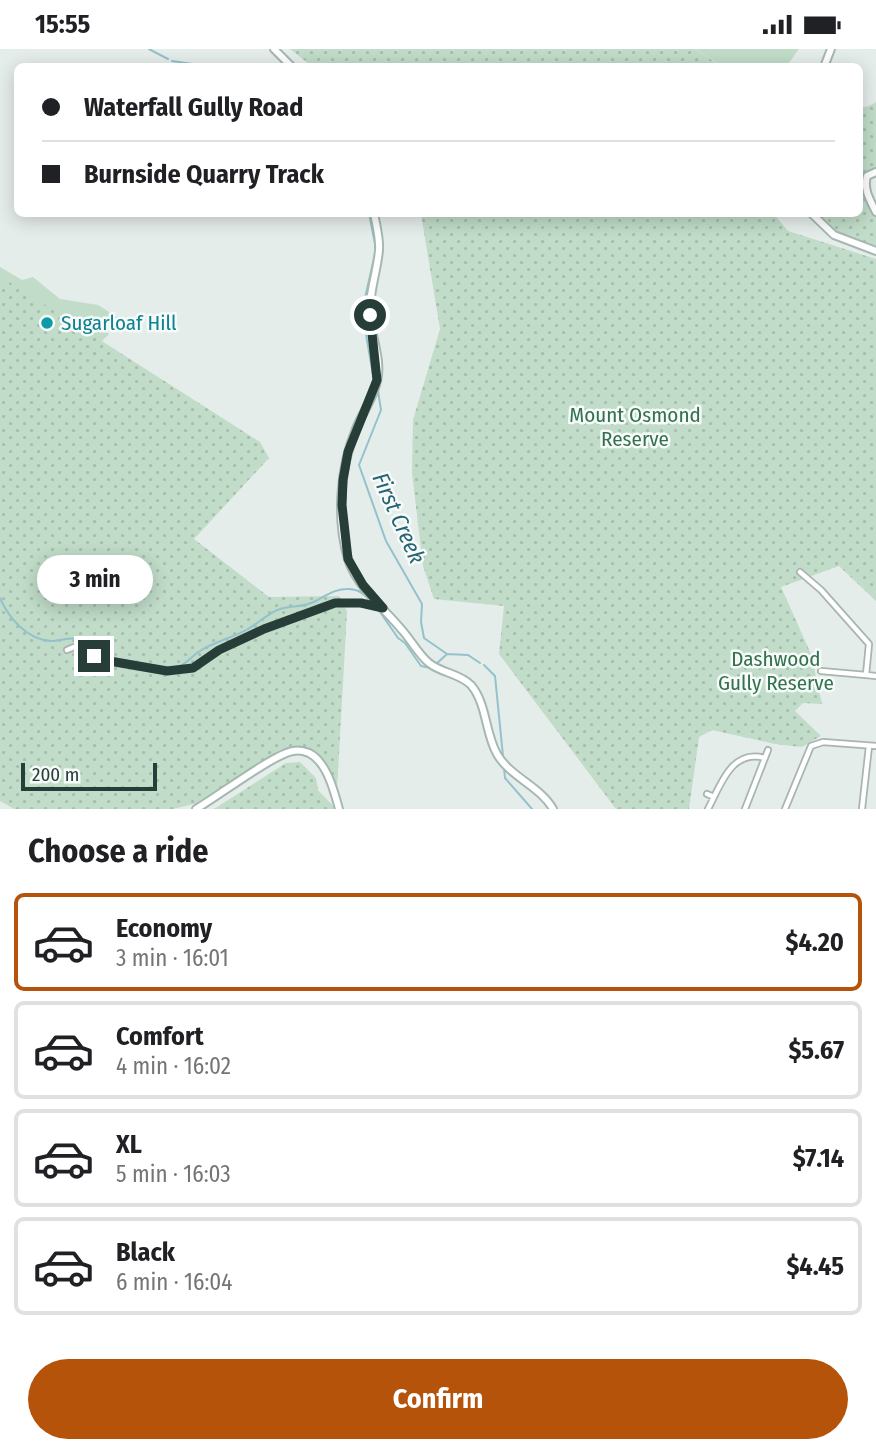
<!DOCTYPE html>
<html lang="en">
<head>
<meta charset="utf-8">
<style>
  :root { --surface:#fff; --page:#f2f2f2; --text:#202124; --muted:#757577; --line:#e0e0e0; --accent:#b45309 }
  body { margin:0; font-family:"Fira Sans Condensed",sans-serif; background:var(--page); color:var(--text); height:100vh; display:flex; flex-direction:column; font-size:26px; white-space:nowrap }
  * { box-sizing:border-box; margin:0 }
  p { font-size:23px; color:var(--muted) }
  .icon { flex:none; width:38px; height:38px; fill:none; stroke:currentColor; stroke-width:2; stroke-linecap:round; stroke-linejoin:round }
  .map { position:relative; height:760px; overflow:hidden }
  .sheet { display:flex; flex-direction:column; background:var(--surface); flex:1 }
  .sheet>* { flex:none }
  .top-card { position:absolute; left:14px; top:14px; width:849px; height:154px; border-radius:10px; box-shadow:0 4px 18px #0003; display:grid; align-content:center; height:154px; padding:0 28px; background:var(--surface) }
  .scale { position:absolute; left:21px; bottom:18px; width:136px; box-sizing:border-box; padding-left:7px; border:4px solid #263d38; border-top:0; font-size:19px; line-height:24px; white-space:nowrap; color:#263d38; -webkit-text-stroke:5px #f6faf8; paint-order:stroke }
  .end { position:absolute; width:32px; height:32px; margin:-16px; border:9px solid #263d38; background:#fff; box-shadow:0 0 0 4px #fff }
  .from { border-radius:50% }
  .bubble { position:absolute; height:49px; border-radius:24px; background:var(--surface); box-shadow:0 4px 18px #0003; font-size:23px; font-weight:700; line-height:49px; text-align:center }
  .top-card b { display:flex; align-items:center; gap:24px; height:66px; font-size:26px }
  .top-card b+b { border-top:2px solid var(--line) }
  .top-card i { width:18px; height:18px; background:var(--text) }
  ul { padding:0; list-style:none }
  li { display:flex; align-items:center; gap:21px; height:98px; margin:0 14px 10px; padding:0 14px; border:4px solid var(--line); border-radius:10px }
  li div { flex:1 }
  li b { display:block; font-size:26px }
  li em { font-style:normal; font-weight:700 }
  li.selected { border-color:var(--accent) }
  li>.icon { width:63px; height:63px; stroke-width:1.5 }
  h2 { padding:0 28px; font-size:32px; line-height:84px }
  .primary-button { display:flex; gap:14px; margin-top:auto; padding:14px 28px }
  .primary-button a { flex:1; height:80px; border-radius:42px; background:var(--accent); color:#fff; font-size:28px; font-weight:700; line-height:80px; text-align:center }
  .status { display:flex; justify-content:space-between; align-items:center; height:49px; padding:0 35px; background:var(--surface); direction:ltr }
  .status svg { height:19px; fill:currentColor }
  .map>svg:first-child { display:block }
  .grass { fill:#c1dcc9 }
  .park { fill:url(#park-dots) }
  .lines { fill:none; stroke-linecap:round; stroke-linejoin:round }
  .stream { stroke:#93c1cc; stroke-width:2 }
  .street-casing { stroke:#a8b5b1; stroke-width:8 }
  .secondary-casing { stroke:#a5b8b2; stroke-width:10 }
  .street { stroke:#fff; stroke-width:4.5 }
  .secondary { stroke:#fff; stroke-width:6 }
  .route { stroke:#263d38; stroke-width:9 }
  .culture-dot { fill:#0f9aa8; stroke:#f6faf8; stroke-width:2.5 }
  .labels { text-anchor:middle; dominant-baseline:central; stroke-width:5; stroke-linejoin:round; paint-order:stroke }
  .culture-label { font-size:21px; fill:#0d838f; stroke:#f6faf8; text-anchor:start }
  .park-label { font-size:21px; fill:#34714e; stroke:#f6faf8 }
  .water-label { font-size:23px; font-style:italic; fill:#256374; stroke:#f6faf8 }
</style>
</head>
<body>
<div class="status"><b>15:55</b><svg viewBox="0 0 49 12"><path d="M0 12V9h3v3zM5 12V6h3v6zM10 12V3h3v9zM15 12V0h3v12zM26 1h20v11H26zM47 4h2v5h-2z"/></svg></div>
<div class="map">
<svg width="876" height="760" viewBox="0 0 876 760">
  <defs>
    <pattern id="park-dots" width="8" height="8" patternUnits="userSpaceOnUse" patternTransform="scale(1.75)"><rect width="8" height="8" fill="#c1dcc9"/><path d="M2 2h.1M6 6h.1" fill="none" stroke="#a6bead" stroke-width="1.8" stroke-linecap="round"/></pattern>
  </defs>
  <rect width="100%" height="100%" fill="#e5edea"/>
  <path class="grass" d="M695 0H799L786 18 722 17Z
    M0 218 22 231 33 228 60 250 98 256 119 269 101 277 109 285 77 317 0 253Z"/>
  <path class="park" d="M290 0H695L721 17 313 18Z
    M876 53V123L872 124 865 134 876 163V202L835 186 811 165 859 164V59L869 57Z
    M421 165H774L788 182 876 210V552L839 517 781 538 811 605 822 655 803 654 795 662 821 687 802 698 775 695 712 681 699 688 689 760H616L499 605 504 557 434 550 423 517 412 424 413 371 440 280Z
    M0 227 260 393 269 409 194 490 269 548 339 547 347 562 337 741 322 709 307 698 282 700 198 754 173 760H14L0 752Z
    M300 713 316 729 318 741 336 760H214L286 714Z"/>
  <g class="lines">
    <path class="stream" d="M149 0 168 10
      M274 4 286 18
      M172 12 213 18
      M230 18H252
      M369 164 375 195V205L362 262 374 332
      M378 342 381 361 359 416 386 492 422 555 421 573 424 589 447 605 468 606 480 614
      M0 549C8 568 27 591 51 592 60 592 69 588 77 590 87 592 92 600 100 604 108 609 171 620 178 618 186 615 193 606 200 602 215 592 233 589 248 580 259 574 268 564 280 560 290 557 302 558 311 554 323 549 333 540 346 540 358 539 366 545 373 554
      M380 563 398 589 405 594 421 617 431 619
      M435 616 447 605
      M484 616 495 627 503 707
      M504 719 505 729 532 760"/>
    <g class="street-casing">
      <path id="street" d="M800 523 821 541 869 595 866 626 876 627
        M67 601 74 598 115 613 167 622 193 619 219 601 264 580 335 554H361L382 559
        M821 622 866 626
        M707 745 714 748
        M708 760C720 738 731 699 765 709
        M745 760 768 701
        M785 760 811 697 823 693 876 697
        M862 760 869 697"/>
    </g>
    <g class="secondary-casing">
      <path id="secondary" d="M274 0 292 18
        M824 18 831 0
        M876 123 867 127C863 140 870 151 876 163
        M374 164C376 176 380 189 379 201 377 225 368 245 370 269 372 288 382 313 377 332 374 349 362 364 356 380 340 418 336 470 348 510 357 538 384 559 402 581 411 591 419 606 429 614 441 624 459 624 471 636 487 655 485 684 497 705 510 728 540 737 553 760
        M811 164 834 186 876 202
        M196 760C217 748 274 705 293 702 298 701 304 702 309 704 327 713 334 742 339 760"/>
    </g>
    <use href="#street" class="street"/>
    <use href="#secondary" class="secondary"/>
  </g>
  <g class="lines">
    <path class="route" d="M94 607 115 613 167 622 193 619 219 601 264 580 335 554H361L383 559 363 536 348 510 342 456 343 431 348 403 377 331 370 266"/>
  </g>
  <circle class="culture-dot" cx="47" cy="274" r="7"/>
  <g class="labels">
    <g class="culture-label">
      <text x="61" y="274">Sugarloaf Hill</text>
    </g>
    <g class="park-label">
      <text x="635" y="366">Mount Osmond<tspan x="635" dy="24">Reserve</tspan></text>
      <text x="776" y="610">Dashwood<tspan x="776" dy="24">Gully Reserve</tspan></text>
    </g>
    <g class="water-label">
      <text transform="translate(399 469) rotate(66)">First Creek</text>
    </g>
  </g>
</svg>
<div class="scale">200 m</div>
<i class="end from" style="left:370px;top:266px"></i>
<i class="end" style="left:94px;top:607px"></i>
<div class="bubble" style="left:37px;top:506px;width:116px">3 min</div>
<div class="top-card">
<b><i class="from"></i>Waterfall Gully Road</b>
<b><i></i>Burnside Quarry Track</b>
</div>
</div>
<section class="sheet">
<h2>Choose a ride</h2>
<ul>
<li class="selected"><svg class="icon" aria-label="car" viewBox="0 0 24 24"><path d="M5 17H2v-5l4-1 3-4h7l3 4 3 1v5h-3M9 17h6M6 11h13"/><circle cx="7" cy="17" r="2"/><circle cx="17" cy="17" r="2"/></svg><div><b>Economy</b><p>3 min · 16:01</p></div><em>$4.20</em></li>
<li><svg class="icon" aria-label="car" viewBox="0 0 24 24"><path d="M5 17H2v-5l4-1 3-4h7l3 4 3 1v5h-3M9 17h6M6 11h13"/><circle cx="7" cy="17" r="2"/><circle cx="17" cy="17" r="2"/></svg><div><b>Comfort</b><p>4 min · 16:02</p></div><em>$5.67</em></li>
<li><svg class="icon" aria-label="car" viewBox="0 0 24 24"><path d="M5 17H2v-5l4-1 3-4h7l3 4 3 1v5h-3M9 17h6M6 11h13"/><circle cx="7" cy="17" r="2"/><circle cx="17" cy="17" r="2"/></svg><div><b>XL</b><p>5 min · 16:03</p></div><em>$7.14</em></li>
<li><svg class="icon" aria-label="car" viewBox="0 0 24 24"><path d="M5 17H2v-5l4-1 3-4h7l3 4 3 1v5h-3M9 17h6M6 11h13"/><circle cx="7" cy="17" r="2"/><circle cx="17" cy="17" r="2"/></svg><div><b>Black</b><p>6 min · 16:04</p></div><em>$4.45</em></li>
</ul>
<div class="primary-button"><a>Confirm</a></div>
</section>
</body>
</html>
